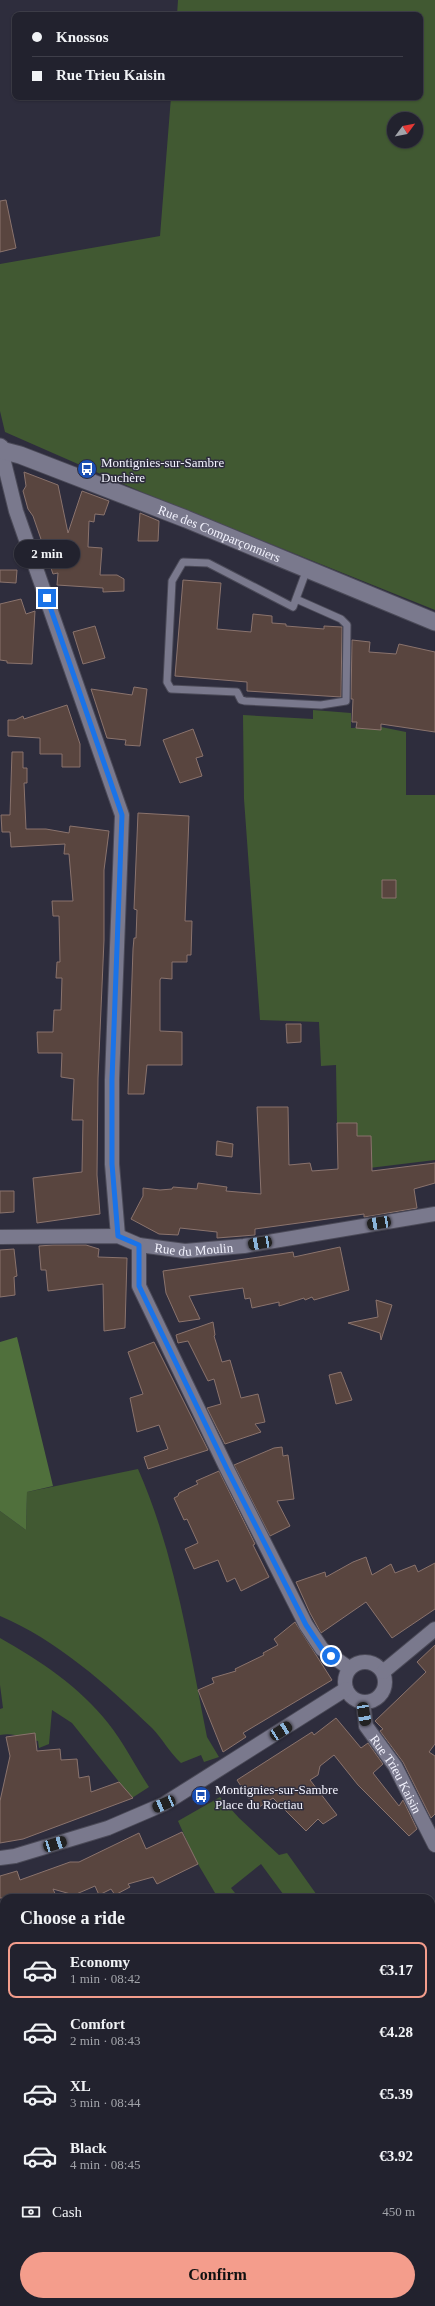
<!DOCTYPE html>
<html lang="en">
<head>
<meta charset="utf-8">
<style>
  :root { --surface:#22222e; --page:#2a2a36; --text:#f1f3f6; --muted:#a2a4aa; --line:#3f3f4a; --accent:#f49d8c }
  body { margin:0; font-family:Georgia,serif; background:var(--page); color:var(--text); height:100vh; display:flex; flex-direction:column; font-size:15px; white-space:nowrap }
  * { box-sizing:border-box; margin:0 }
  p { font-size:13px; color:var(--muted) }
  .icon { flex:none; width:22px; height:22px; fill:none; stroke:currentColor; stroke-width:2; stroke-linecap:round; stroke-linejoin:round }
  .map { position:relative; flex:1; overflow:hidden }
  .panel { position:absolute; left:0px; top:1894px; width:435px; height:412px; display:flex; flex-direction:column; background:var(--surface); border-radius:12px 12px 0 0; box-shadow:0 1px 3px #0004,0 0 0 1px var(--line) }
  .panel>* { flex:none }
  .banner { position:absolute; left:12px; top:12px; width:411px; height:88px; border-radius:8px; box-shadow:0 1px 3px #0004,0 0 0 1px var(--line); display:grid; align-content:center; height:88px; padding:0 20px; background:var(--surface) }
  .needle { width:26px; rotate:58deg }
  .controls { position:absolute; left:387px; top:112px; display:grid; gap:8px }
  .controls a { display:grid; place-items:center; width:36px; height:36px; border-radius:50%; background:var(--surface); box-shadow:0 1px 3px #0004,0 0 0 1px var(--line); font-size:20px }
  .end { position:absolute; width:18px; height:18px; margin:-9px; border:5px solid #1a73e8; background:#fff; box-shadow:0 0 0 2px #fff }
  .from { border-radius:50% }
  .bubble { position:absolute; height:28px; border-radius:14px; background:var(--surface); box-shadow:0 1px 3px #0004,0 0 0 1px var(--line); font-size:13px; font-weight:700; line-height:28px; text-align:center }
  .car { position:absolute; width:12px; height:24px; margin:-12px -6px; border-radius:5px; box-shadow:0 0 3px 1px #0007; background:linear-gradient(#222 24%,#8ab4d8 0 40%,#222 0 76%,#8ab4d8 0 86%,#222 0) }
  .banner b { display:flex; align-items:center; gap:14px; height:38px; font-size:15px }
  .banner b+b { border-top:1px solid var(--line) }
  .banner i { width:10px; height:10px; background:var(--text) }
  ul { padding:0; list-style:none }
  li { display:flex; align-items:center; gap:12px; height:56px; margin:0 8px 6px; padding:0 12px; border:2px solid transparent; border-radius:8px }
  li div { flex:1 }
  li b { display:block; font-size:15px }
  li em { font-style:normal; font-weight:700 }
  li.on { border-color:var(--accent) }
  li>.icon { width:36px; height:36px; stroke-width:1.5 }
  h2 { padding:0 20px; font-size:18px; line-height:48px }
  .pay { display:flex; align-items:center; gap:10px; height:44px; padding:0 20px; font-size:15px }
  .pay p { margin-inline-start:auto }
  .primary-button { display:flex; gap:8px; margin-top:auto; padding:8px 20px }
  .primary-button a { flex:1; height:46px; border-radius:24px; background:var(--accent); color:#111; font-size:16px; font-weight:700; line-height:46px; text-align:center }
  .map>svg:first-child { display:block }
  .built { fill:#333148 }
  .green { fill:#415932; fill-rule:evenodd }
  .forest { fill:#50703c }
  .building { fill:#59453f; stroke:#8a736d }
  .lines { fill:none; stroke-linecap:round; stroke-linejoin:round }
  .service-casing { stroke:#4b4a58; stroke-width:9 }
  .minor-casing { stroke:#4b4a58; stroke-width:16 }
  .tertiary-casing { stroke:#4b4a58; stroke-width:19 }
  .service { stroke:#7a798d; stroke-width:7 }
  .minor { stroke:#7a798d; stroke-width:14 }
  .tertiary { stroke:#7a798d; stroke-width:17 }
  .route { stroke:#1a73e8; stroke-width:5 }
  .labels { text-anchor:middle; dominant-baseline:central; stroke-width:3; stroke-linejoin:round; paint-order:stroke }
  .poi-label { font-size:13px; fill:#f3f3fe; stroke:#2e2d3d; text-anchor:start }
  .street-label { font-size:13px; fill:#f3f3fe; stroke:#2e2d3d }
</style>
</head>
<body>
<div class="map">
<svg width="435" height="2306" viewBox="0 0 435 2306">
  <rect width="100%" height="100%" fill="#2e2d3d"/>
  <path class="built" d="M4 2162V2302H377L381 2306H0V2179L2 2177 0 2166Z"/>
  <path class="green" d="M178 0H435V610L144 493 5 432 0 411V264L160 236 171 97H420V15H177ZM394 119H416V141H394Z
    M313 710 351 713V728L381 727 406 732V795H435V1160L361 1169 357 1157V1123H337L336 1065 321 1066 319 1022 260 1020 244 799 243 715 313 719Z
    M138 1469C175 1553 189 1647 207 1737L219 1757 204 1762 201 1755 181 1763C169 1752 162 1738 152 1728 107 1685 57 1640 0 1616V1511L26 1530 27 1492Z
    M0 1638C39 1660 80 1687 108 1723 124 1743 135 1766 149 1787L132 1798 72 1723 52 1710 49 1744 39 1748 38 1741C24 1739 15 1732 0 1735V1709L3 1708 0 1685Z
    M220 1797 239 1818 279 1855 287 1853 319 1898H286L261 1864 231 1888 239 1898H218L195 1859 178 1821Z
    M431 2249 435 2252V2306H381L377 2302H431Z"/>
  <path class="forest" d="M17 1337 53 1486 27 1492 26 1530 0 1511V1342Z
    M0 2077 4 2078V2162L0 2166Z"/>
  <path class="building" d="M6 200 16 248 0 252V201Z
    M24 472 58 485 68 533 82 491 109 501 104 515 95 514 94 522 89 521 88 547 102 548 100 575H117L124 579V591L103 592V588L57 585 58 573 53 574 33 516 28 509 23 491 26 486Z
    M140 513 159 521 158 541H138Z
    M0 570H17L16 583 0 582Z
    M183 580 221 583 217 629 251 632 253 614 272 616V623L286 624V626L324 629V626L342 627 341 697 247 691V682L175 676Z
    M21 599 26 614 35 611 32 664 7 663V661L0 660V604Z
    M95 626 105 658 83 664 73 632Z
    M352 640 370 642 369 652 396 654 399 644 435 652V732L381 724V730L356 728 357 722H352L353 699H351Z
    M134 687 147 689 140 746 125 745 126 740 107 738 91 689 132 695Z
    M67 705 80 744V767H62V754H40V738L8 736V720H15L23 716 24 719Z
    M193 729 203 756 196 758 202 776 180 783 163 740Z
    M12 752H23V768H27V783H24L26 829H46L69 833 70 826 109 831 104 870V940L98 1078 97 1175 100 1214 37 1223 33 1178 82 1172 83 1120H72L74 1079 61 1077 62 1053H38L37 1032H53L54 1010H61L62 978H56L57 962H60L59 916H53L52 901H73L69 854H64L65 844 11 847 10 832H2L1 815H10Z
    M138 813 189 816 185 921H192L191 955H187V962H172V979L161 978 160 980V1031L182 1032V1065H147L144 1094H128L133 949 134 938H136L137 910 134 909Z
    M382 880H396V898H382Z
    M286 1024H301V1042L287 1043Z
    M257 1107H288L289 1165 310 1163 312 1171 338 1169 337 1123H357V1136H371L372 1171 435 1163V1183L414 1189 417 1208 364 1217V1214L255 1229V1235L217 1238V1232L180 1228 178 1235 159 1234 131 1219 143 1196V1188L160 1190 172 1189 173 1187 197 1189 198 1183 227 1187 226 1191 261 1194Z
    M217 1141 233 1144 232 1157 216 1155Z
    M0 1191H14V1212L0 1213Z
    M53 1245H86L99 1249 98 1257 127 1258 125 1328 104 1331 103 1284 48 1291 46 1270H41L39 1246Z
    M340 1247 349 1290 314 1300 312 1297 305 1300 304 1298 279 1306V1302L252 1308 250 1298 245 1299 243 1288 189 1296 200 1319 179 1322 166 1293 163 1271 293 1252 294 1257Z
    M14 1249 17 1276 14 1277 15 1295 0 1297V1250Z
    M376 1300 392 1305 381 1340 380 1333 348 1323 378 1317Z
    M213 1322 215 1335 214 1336 222 1362 230 1360 241 1398 258 1394 265 1422 255 1424 261 1432 225 1444 207 1408 221 1404 214 1379 208 1381 188 1341 178 1343 176 1335Z
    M154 1342 208 1450 148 1469 144 1457 168 1449 159 1425 137 1432 130 1398 143 1394 128 1352Z
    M341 1372 352 1400 336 1404 329 1375Z
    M282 1447 283 1456 288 1455 294 1499 277 1501 290 1526 270 1536 234 1465 274 1448Z
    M219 1471 255 1544 253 1545 269 1577 241 1591 235 1578 227 1582 218 1560 194 1569 185 1549 198 1543 187 1519 184 1520 174 1498 178 1496 179 1493 198 1484 196 1481Z
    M366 1557 372 1575 391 1564 395 1573 415 1565 418 1572 435 1563V1609L392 1638 366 1602 321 1633 310 1613 296 1582 325 1572 326 1577 353 1562Z
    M295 1622 332 1680 243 1733 246 1737 223 1752 198 1690 214 1683 212 1678 236 1671 235 1669 264 1655 263 1653 278 1645 274 1639Z
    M435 1645V1744L429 1752 435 1756V1814L431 1818 403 1762 380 1731 383 1729 375 1721 426 1672 417 1662Z
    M336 1718 361 1748 368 1743 383 1764 373 1773 399 1806 403 1800 417 1829 409 1836 358 1785 334 1755 320 1766 318 1775 310 1780 337 1815 323 1824 318 1819 306 1831 273 1798 256 1809 237 1780 312 1732 314 1735Z
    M35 1733 37 1751 60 1749 61 1760 77 1759 79 1778 89 1776 91 1792 119 1782 133 1798 23 1839 0 1843V1801L10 1756 6 1737Z
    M182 1832 198 1864 157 1884 153 1877 128 1884 130 1887 115 1895 111 1889 99 1895 95 1886 74 1895 53 1889 57 1898H0V1876L17 1871 20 1880 70 1862H79L139 1833 146 1849Z"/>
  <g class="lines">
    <g class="service-casing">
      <path id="service" d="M296 599 341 619 347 625 346 701 321 705 245 701 241 700 237 692 171 689 167 682 172 581 183 562 208 563 293 607 307 569"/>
    </g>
    <g class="minor-casing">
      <g id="minor">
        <path d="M1 450 16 511 122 815 112 1080V1164L118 1236"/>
        <path id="s1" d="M0 1237 118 1236 139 1245 185 1251 244 1246 435 1214"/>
        <path d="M139 1245V1286L227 1469 306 1625 322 1649 349 1668"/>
        <circle cx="365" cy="1682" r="20"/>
        <path d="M383 1672 435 1629"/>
        <path id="s2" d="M363 1702 366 1726 395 1766 435 1845"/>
        <path d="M0 1858 15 1856 108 1828 164 1804 346 1689"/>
        <path d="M431 2205 435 2206"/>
      </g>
    </g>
    <g class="tertiary-casing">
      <g id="tertiary">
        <path id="s3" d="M0 447 1 450 20 455 186 519 435 622"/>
      </g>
    </g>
    <use href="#service" class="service"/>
    <use href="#minor" class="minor"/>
    <use href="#tertiary" class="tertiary"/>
  </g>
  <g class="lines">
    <path class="route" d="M47 598 122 815 112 1080V1164L118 1236 139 1245V1286L227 1469 306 1625 322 1649 331 1656"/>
  </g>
  <defs>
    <g id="bus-disc" transform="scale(1)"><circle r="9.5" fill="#1a4fb4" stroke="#2e2d3d"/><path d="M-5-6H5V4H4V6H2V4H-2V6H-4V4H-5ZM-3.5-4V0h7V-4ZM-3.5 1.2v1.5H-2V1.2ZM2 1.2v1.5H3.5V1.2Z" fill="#fff"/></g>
  </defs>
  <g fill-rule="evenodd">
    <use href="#bus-disc" x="87" y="469"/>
    <use href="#bus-disc" x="201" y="1796"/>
  </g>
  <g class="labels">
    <g class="poi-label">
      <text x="101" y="462">Montignies-sur-Sambre<tspan x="101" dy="15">Duchère</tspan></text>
      <text x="215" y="1789">Montignies-sur-Sambre<tspan x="215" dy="15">Place du Roctiau</tspan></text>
    </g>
    <g class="street-label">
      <text stroke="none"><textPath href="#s3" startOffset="237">Rue des Comparçonniers</textPath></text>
      <text stroke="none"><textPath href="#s1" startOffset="196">Rue du Moulin</textPath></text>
      <text stroke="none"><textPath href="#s2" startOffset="81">Rue Trieu Kaisin</textPath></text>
    </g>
  </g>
</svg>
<div class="controls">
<a><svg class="needle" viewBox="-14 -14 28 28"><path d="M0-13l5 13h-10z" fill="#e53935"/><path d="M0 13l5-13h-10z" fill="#a2a4aa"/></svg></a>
</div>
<i class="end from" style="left:331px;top:1656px"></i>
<i class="end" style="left:47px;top:598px"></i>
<div class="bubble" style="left:14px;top:540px;width:66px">2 min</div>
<i class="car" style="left:379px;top:1223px;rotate:261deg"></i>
<i class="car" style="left:260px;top:1243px;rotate:260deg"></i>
<i class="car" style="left:364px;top:1714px;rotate:170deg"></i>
<i class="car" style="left:281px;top:1731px;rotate:57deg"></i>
<i class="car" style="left:164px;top:1804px;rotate:247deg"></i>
<i class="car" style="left:55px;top:1844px;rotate:73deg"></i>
<div class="banner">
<b><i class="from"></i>Knossos</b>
<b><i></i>Rue Trieu Kaisin</b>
</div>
<section class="panel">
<h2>Choose a ride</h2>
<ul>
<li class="on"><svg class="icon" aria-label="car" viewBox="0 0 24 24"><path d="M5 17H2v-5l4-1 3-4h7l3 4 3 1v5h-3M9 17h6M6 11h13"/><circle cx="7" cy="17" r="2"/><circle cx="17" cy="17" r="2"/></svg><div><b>Economy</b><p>1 min · 08:42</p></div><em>€3.17</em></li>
<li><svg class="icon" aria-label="car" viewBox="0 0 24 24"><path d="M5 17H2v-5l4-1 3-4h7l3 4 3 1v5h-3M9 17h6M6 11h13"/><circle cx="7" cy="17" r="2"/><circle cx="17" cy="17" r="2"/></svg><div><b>Comfort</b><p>2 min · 08:43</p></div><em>€4.28</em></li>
<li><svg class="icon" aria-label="car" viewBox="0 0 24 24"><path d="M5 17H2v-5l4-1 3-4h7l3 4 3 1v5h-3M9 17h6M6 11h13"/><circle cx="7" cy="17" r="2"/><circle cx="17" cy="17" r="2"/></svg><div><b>XL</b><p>3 min · 08:44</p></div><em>€5.39</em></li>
<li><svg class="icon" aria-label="car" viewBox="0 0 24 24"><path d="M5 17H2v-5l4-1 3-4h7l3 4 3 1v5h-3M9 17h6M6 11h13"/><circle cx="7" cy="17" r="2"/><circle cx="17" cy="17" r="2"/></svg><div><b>Black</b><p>4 min · 08:45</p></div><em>€3.92</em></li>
</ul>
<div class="pay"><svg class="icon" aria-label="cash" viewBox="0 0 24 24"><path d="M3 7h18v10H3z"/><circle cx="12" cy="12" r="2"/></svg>Cash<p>450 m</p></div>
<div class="primary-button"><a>Confirm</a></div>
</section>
</div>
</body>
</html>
